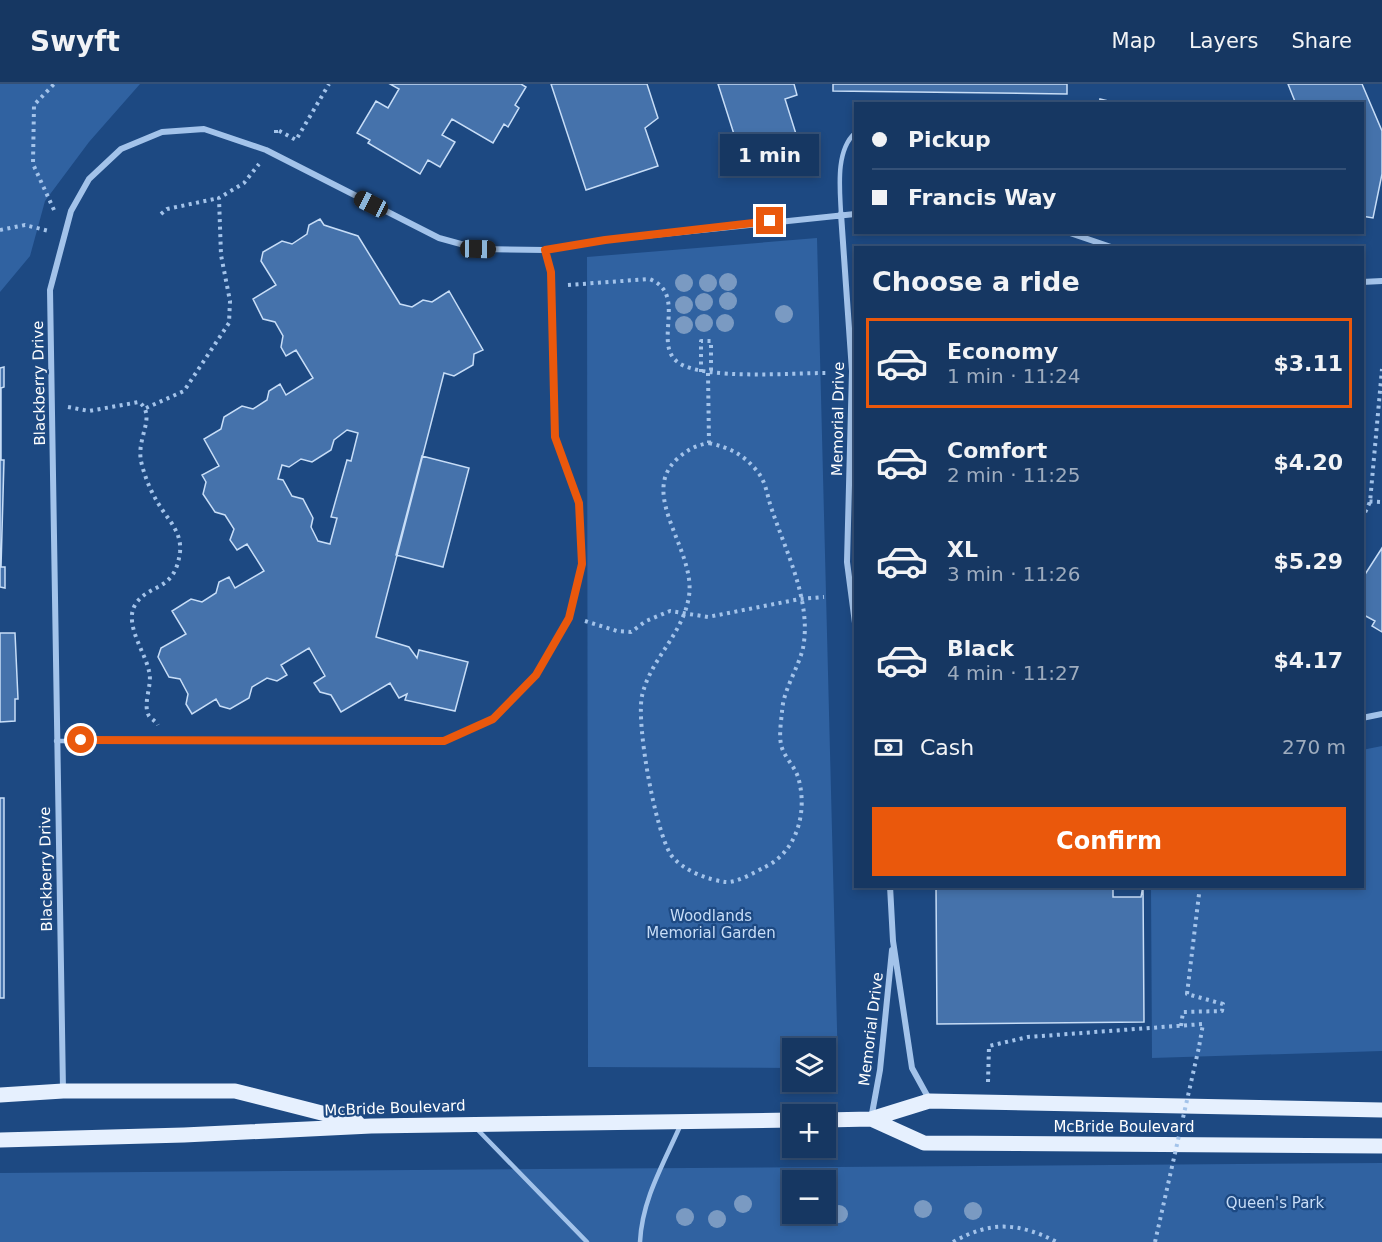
<!DOCTYPE html>
<html lang="en">
<head>
<meta charset="utf-8">
<style>
  :root { --surface:#163762; --page:#1f3f68; --text:#f1f3f6; --muted:#9eacbe; --line:#355177; --accent:#ea580c }
  body { margin:0; font-family:"DejaVu Sans",sans-serif; background:var(--page); color:var(--text); height:100vh; display:flex; flex-direction:column; font-size:22px; white-space:nowrap }
  * { box-sizing:border-box; margin:0 }
  p { font-size:20px; color:var(--muted) }
  .icon { flex:none; width:33px; height:33px; fill:none; stroke:currentColor; stroke-width:2; stroke-linecap:round; stroke-linejoin:round }
  .map { position:relative; flex:1; overflow:hidden }
  .panel { position:absolute; left:854px; top:162px; width:510px; height:642px; display:flex; flex-direction:column; background:var(--surface); border-radius:0px; box-shadow:0 3px 9px #0003,0 0 0 2px var(--line) }
  .panel>* { flex:none }
  .top-card { position:absolute; left:854px; top:18px; width:510px; height:132px; border-radius:0px; box-shadow:0 3px 9px #0003,0 0 0 2px var(--line); display:grid; align-content:center; height:132px; padding:0 18px; background:var(--surface) }
  .tools { position:absolute; left:782px; top:954px; display:grid; gap:12px }
  .tools a { display:grid; place-items:center; width:54px; height:54px; border-radius:0px; background:var(--surface); box-shadow:0 3px 9px #0003,0 0 0 2px var(--line); font-size:30px }
  .end { position:absolute; width:27px; height:27px; margin:-14px; border:8px solid #ea580c; background:#fff; box-shadow:0 0 0 3px #fff }
  .from { border-radius:50% }
  .bubble { position:absolute; height:42px; border-radius:0px; background:var(--surface); box-shadow:0 3px 9px #0003,0 0 0 2px var(--line); font-size:20px; font-weight:800; line-height:42px; text-align:center }
  .car { position:absolute; width:18px; height:36px; margin:-18px -9px; border-radius:8px; box-shadow:0 0 4px 2px #0007; background:linear-gradient(#222 24%,#8ab4d8 0 40%,#222 0 76%,#8ab4d8 0 86%,#222 0) }
  .top-card b { display:flex; align-items:center; gap:21px; height:57px; font-size:22px }
  .top-card b+b { border-top:2px solid var(--line) }
  .top-card i { width:15px; height:15px; background:var(--text) }
  ul { padding:0; list-style:none }
  li { display:flex; align-items:center; gap:18px; height:90px; margin:0 12px 9px; padding:0 6px; border:3px solid transparent; border-radius:0px }
  li div { flex:1 }
  li b { display:block; font-size:22px }
  li em { font-style:normal; font-weight:800 }
  li.active { border-color:var(--accent) }
  li>.icon { width:54px; height:54px; stroke-width:1.5 }
  h2 { padding:0 18px; font-size:27px; line-height:72px }
  .pay { display:flex; align-items:center; gap:15px; height:66px; padding:0 18px; font-size:22px }
  .pay p { margin-inline-start:auto }
  .button { display:flex; gap:12px; margin-top:auto; padding:12px 18px }
  .button a { flex:1; height:69px; border-radius:0px; background:var(--accent); color:#fff; font-size:24px; font-weight:800; line-height:69px; text-align:center }
  header { display:flex; align-items:center; gap:36px; box-sizing:border-box; height:84px; padding:0 30px; background:var(--surface); border-bottom:2px solid var(--line) }
  header strong { font-size:28px }
  nav { display:flex; gap:33px; margin-inline-start:auto; font-size:21px }
  .map>svg:first-child { display:block }
  .green { fill:#3062a1; fill-rule:evenodd }
  .building { fill:#4572ab; stroke:#c7ddf7; stroke-width:1.5; fill-rule:evenodd }
  .lines { fill:none; stroke-linecap:round; stroke-linejoin:round }
  .path { stroke:#a3c3ea; stroke-width:4; stroke-dasharray:3 4.5; stroke-linecap:butt }
  .lane { stroke:#a3c3ea; stroke-width:4.5 }
  .street { stroke:#a3c3ea; stroke-width:6 }
  .primary { stroke:#e6f0fe; stroke-width:15 }
  .path-bridge { stroke:#a3c3ea; stroke-width:4; stroke-dasharray:3 4.5; stroke-linecap:butt }
  .tree { fill:#7a9ac2 }
  .route { stroke:#ea580c; stroke-width:8 }
  .labels { text-anchor:middle; dominant-baseline:central; stroke-width:4.5; stroke-linejoin:round; paint-order:stroke }
  .street-label { font-size:15px; fill:#fff; stroke:#1d4982 }
  .park-label { font-size:15px; fill:#c7ddf7; stroke:#1d4982 }
</style>
</head>
<body>
<header>
<strong>Swyft</strong>
<nav><a>Map</a><a>Layers</a><a>Share</a></nav>
</header>
<div class="map">
<svg width="1382" height="1158" viewBox="0 0 1382 1158">
  <rect width="100%" height="100%" fill="#1d4982"/>
  <path class="green" d="M0 0H140L89 58 45 117 30 172 0 208Z
    M817 154 838 984H825V964H792V984L588 983 587 173Z
    M1382 662V967L1152 974 1151 803 1362 802V666Z
    M1382 1079V1158H0V1089ZM792 1096H825V1130H792Z"/>
  <path class="building" d="M390 0H521L526 3 515 21 519 24 508 43 504 40 493 59 452 35 442 51 455 58 440 83 428 76 420 90 368 59 370 56 357 49 376 17 388 24 399 5Z
    M551 0H647L658 34 645 44 658 82 586 106Z
    M718 0H794L797 11 785 15 796 50 740 69Z
    M833 0H1067V10L833 7Z
    M1288 0H1362L1382 47V90L1373 134 1362 132V20H1296Z
    M1100 15 1121 20H1099Z
    M320 135 324 141 358 152 400 220 412 223 423 216 432 218 449 207 483 266 474 270 473 281 454 292 444 289 376 553 409 563 417 574 419 566 468 578 455 627 405 616 407 610 399 614 390 599 341 628 331 611 320 608 314 599 325 592 309 564 281 581 287 591 277 597 267 594 252 603 249 614 230 625 220 622 216 615 192 630 186 620 188 610 180 595 169 593 158 573 161 564 186 550 172 527 191 515 202 518 216 509 219 498 229 493 235 504 264 487 247 460 237 466 230 456 234 445 225 431 215 428 203 410 206 398 202 391 219 382 204 355 221 345 224 333 242 322 253 325 267 316 269 307 280 300 286 311 313 294 296 266 286 272 281 263 283 252 275 238 263 235 253 215 276 201 261 177 263 168 282 157 292 160 307 150 309 141ZM347 346 358 349 351 377 347 376 331 433 337 434 330 460 318 457 311 443 313 434 303 415 292 412 283 396 278 395 282 381 289 383 301 375 312 378 331 366 334 356Z
    M4 283V303L1 304V376H4L1 483H5V504L0 503V284Z
    M422 372 469 384 443 483 396 471Z
    M1382 464V548L1372 542 1375 537 1362 530V495Z
    M0 549H15L18 615H15V637L0 638Z
    M0 714H4V914H0Z
    M936 802H1113V813H1141L1143 802 1144 938 937 940Z"/>
  <g class="lines">
    <path class="path" d="M276 49V45L296 56 329 0
      M54 126 33 80 34 21 54 0
      M161 130 167 125 219 114
      M0 146 25 141 49 147
      M568 201 649 195C689 209 651 261 679 279 704 296 792 289 826 289
      M701 288V257H711V289
      M708 289 709 359
      M68 323 89 327 139 318C158 333 134 355 142 381 145 393 151 408 158 419 167 435 182 447 180 468 175 509 148 499 135 521 124 540 145 568 149 587 153 600 142 620 149 632 152 636 156 637 158 641
      M146 324 184 307 229 239 230 217 221 171 219 114 244 99 259 80
      M709 359C730 364 743 370 757 387 767 399 767 413 772 426 786 468 812 518 803 564 798 585 783 606 782 628 781 638 779 651 781 660 783 672 794 681 798 693 808 726 798 767 765 783 755 788 737 799 726 798 708 796 682 786 671 771 655 746 636 640 642 612 650 575 683 551 689 512 696 466 638 411 677 375 687 366 696 361 709 359Z
      M1362 417 1382 418
      M1362 435 1370 418 1382 285
      M585 537 617 547 631 548 646 537 670 527 708 533 800 515 824 513
      M1181 942 1183 928 1222 927 1223 920 1187 910 1200 802
      M988 998 989 962 1028 953 1203 940 1199 963
      M953 1158C992 1136 1019 1139 1057 1158"/>
    <path class="lane" d="M841 130C840 106 835 67 855 49
      M56 657H444L493 635 536 591 569 534 582 480 579 419 555 353 551 188 545 166
      M476 1044 587 1158
      M640 1158C642 1115 664 1079 681 1040"/>
    <path class="street" d="M841 130 852 287 847 478 855 539
      M1067 148 1114 164
      M1362 198 1382 197
      M1362 634 1382 630
      M890 802 893 857 912 984 929 1015
      M63 1006 50 206 71 127 89 95 121 65 162 48 204 45 266 66 439 154 479 165 545 166 605 156 855 130
      M871 1035 880 986 892 866"/>
    <path class="primary" d="M0 1011 63 1007H235L357 1038
      M871 1035 924 1059 1382 1062
      M825 1036 871 1035 929 1017 1382 1026
      M0 1056 184 1051 371 1042 792 1036"/>
    <path class="path-bridge" d="M1155 1158 1199 963"/>
  </g>
  <g class="tree">
    <circle cx="728" cy="198" r="9"/>
    <circle cx="684" cy="199" r="9"/>
    <circle cx="708" cy="199" r="9"/>
    <circle cx="728" cy="217" r="9"/>
    <circle cx="704" cy="218" r="9"/>
    <circle cx="684" cy="221" r="9"/>
    <circle cx="784" cy="230" r="9"/>
    <circle cx="704" cy="239" r="9"/>
    <circle cx="725" cy="239" r="9"/>
    <circle cx="684" cy="241" r="9"/>
    <circle cx="743" cy="1120" r="9"/>
    <circle cx="923" cy="1125" r="9"/>
    <circle cx="973" cy="1127" r="9"/>
    <circle cx="839" cy="1130" r="9"/>
    <circle cx="685" cy="1133" r="9"/>
    <circle cx="717" cy="1135" r="9"/>
  </g>
  <g class="lines">
    <path class="route" d="M81 656 444 657 493 635 536 591 569 534 582 480 579 419 555 353 551 188 545 166 605 156 770 137"/>
  </g>
  <g class="labels">
    <g class="street-label">
      <text transform="translate(39 299) rotate(-91)">Blackberry Drive</text>
      <text transform="translate(838 335) rotate(-89)">Memorial Drive</text>
      <text transform="translate(46 785) rotate(-91)">Blackberry Drive</text>
      <text transform="translate(871 945) rotate(-83)">Memorial Drive</text>
      <text transform="translate(395 1024) rotate(-2)">McBride Boulevard</text>
      <text x="1124" y="1043">McBride Boulevard</text>
    </g>
    <g class="park-label">
      <text x="711" y="832">Woodlands<tspan x="711" dy="17">Memorial Garden</tspan></text>
      <text x="1275" y="1119">Queen's Park</text>
    </g>
  </g>
</svg>
<div class="tools">
<a><svg class="icon" aria-label="layers" viewBox="0 0 24 24"><path d="M12 4l9 5-9 5-9-5zM3 14l9 5 9-5"/></svg></a>
<a>+</a>
<a>−</a>
</div>
<i class="end from" style="left:81px;top:656px"></i>
<i class="end" style="left:770px;top:137px"></i>
<div class="bubble" style="left:720px;top:50px;width:99px">1 min</div>
<i class="car" style="left:371px;top:120px;rotate:297deg"></i>
<i class="car" style="left:478px;top:165px;rotate:91deg"></i>
<div class="top-card">
<b><i class="from"></i>Pickup</b>
<b><i></i>Francis Way</b>
</div>
<section class="panel">
<h2>Choose a ride</h2>
<ul>
<li class="active"><svg class="icon" aria-label="car" viewBox="0 0 24 24"><path d="M5 17H2v-5l4-1 3-4h7l3 4 3 1v5h-3M9 17h6M6 11h13"/><circle cx="7" cy="17" r="2"/><circle cx="17" cy="17" r="2"/></svg><div><b>Economy</b><p>1 min · 11:24</p></div><em>$3.11</em></li>
<li><svg class="icon" aria-label="car" viewBox="0 0 24 24"><path d="M5 17H2v-5l4-1 3-4h7l3 4 3 1v5h-3M9 17h6M6 11h13"/><circle cx="7" cy="17" r="2"/><circle cx="17" cy="17" r="2"/></svg><div><b>Comfort</b><p>2 min · 11:25</p></div><em>$4.20</em></li>
<li><svg class="icon" aria-label="car" viewBox="0 0 24 24"><path d="M5 17H2v-5l4-1 3-4h7l3 4 3 1v5h-3M9 17h6M6 11h13"/><circle cx="7" cy="17" r="2"/><circle cx="17" cy="17" r="2"/></svg><div><b>XL</b><p>3 min · 11:26</p></div><em>$5.29</em></li>
<li><svg class="icon" aria-label="car" viewBox="0 0 24 24"><path d="M5 17H2v-5l4-1 3-4h7l3 4 3 1v5h-3M9 17h6M6 11h13"/><circle cx="7" cy="17" r="2"/><circle cx="17" cy="17" r="2"/></svg><div><b>Black</b><p>4 min · 11:27</p></div><em>$4.17</em></li>
</ul>
<div class="pay"><svg class="icon" aria-label="cash" viewBox="0 0 24 24"><path d="M3 7h18v10H3z"/><circle cx="12" cy="12" r="2"/></svg>Cash<p>270 m</p></div>
<div class="button"><a>Confirm</a></div>
</section>
</div>
</body>
</html>
